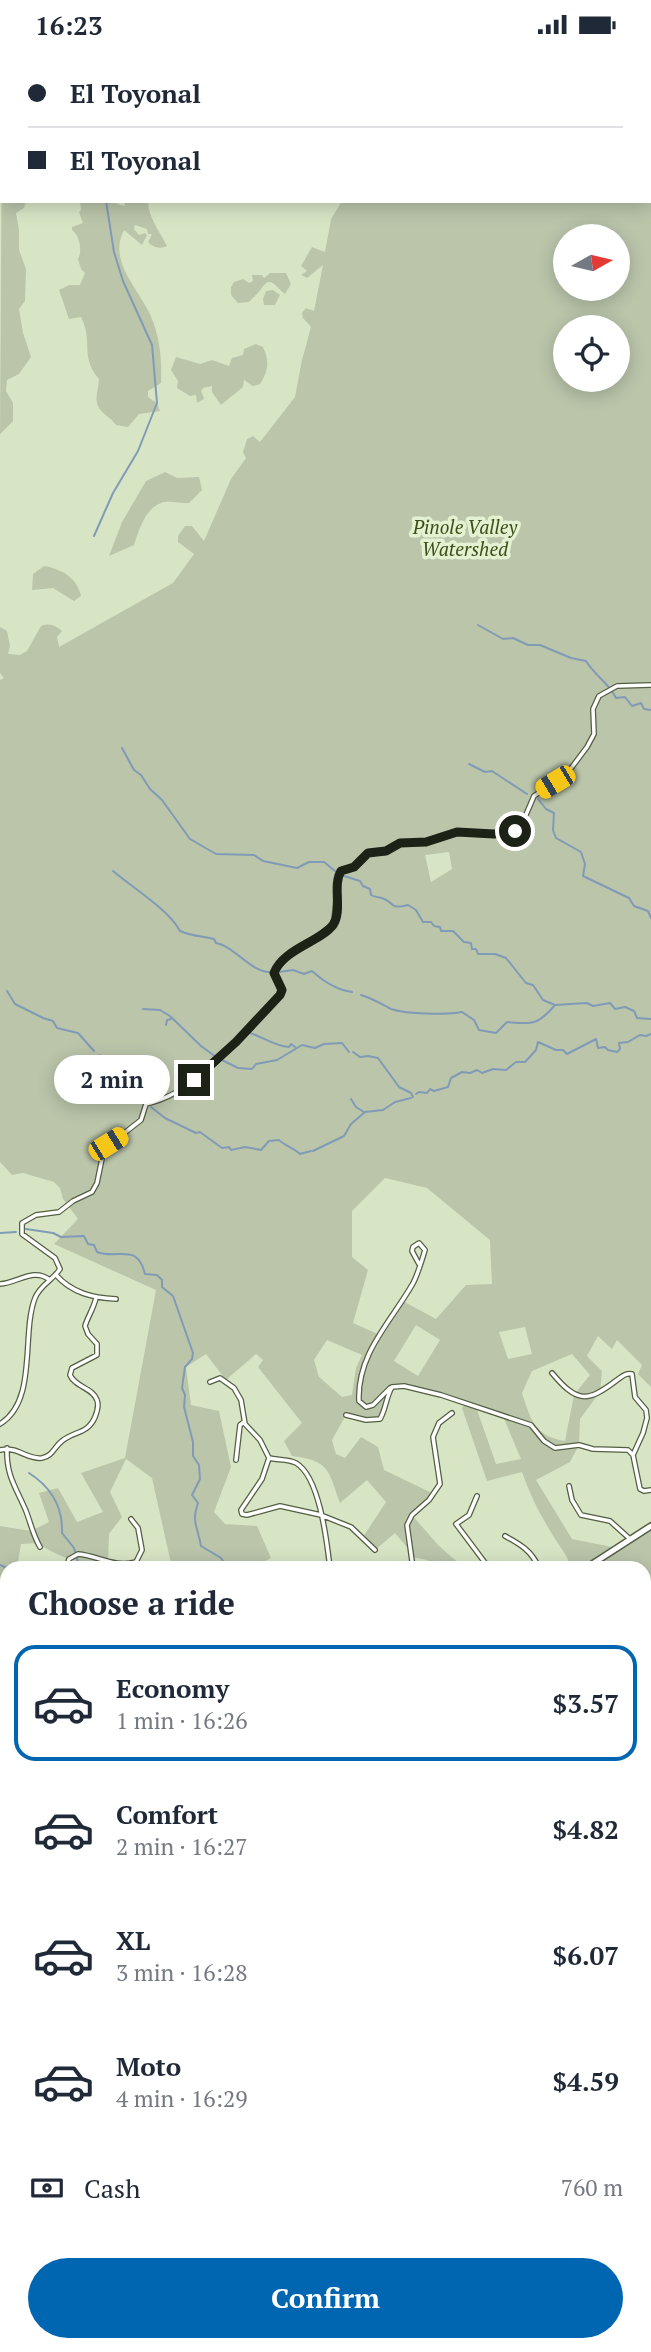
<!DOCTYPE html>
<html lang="en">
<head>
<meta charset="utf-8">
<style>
  :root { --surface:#fff; --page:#f6f6f7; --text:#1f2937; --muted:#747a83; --line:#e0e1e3; --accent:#0066b2 }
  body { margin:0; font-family:"PT Serif",serif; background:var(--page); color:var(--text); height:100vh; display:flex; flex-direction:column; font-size:26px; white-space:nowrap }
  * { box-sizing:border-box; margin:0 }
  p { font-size:23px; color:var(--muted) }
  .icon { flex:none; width:38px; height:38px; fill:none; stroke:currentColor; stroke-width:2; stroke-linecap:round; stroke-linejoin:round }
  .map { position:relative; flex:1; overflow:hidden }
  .drawer { position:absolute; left:0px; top:1512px; width:651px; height:791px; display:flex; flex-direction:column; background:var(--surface); border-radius:21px 21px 0 0; box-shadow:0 4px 18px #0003 }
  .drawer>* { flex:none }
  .banner { position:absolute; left:0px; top:0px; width:651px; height:154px; box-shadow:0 4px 18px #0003; display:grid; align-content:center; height:154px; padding:0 28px; background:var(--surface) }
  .needle { width:46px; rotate:82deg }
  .fabs { position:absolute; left:553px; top:175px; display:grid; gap:14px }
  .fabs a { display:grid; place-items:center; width:77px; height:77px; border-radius:50%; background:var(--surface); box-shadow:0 4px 18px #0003; font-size:35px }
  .end { position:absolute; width:32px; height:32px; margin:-16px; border:9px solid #1d2216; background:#fff; box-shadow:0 0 0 4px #fff }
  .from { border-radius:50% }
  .bubble { position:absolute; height:49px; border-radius:24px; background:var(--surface); box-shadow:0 4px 18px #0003; font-size:23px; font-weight:700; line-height:49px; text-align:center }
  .car { position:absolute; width:21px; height:42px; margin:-21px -10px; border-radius:9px; box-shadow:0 0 5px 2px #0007; background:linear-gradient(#f5c518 24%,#345 0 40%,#f5c518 0 76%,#345 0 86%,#f5c518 0) }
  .banner b { display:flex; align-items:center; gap:24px; height:66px; font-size:26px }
  .banner b+b { border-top:2px solid var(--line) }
  .banner i { width:18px; height:18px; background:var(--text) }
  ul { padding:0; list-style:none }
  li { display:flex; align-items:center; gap:21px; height:116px; margin:0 14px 10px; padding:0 14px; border:4px solid transparent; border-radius:21px }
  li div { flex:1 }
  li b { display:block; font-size:26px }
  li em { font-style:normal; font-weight:700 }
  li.active { border-color:var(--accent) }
  li>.icon { width:63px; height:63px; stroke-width:1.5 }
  h2 { padding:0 28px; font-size:32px; line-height:84px }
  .pay { display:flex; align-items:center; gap:18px; height:77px; padding:0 28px; font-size:26px }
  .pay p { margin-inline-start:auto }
  .action { display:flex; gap:14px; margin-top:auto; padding:14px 28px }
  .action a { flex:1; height:80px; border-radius:42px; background:var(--accent); color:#fff; font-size:28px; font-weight:700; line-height:80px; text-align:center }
  .status { display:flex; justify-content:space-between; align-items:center; height:49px; padding:0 35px; background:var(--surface); direction:ltr }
  .status svg { height:19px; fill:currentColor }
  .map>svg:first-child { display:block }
  .green { fill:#bac5aa; fill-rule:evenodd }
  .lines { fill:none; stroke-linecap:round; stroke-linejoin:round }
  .stream { stroke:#819bb7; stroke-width:2 }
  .street-casing { stroke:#535e43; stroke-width:6 }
  .secondary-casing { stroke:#535e43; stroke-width:7 }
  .primary-casing { stroke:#535e43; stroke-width:8 }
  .street { stroke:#fff; stroke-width:3.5 }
  .secondary { stroke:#fff; stroke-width:4.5 }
  .primary { stroke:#fff; stroke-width:5 }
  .route { stroke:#1d2216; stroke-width:9 }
  .labels { text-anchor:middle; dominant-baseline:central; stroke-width:7; stroke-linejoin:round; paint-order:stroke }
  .park-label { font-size:19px; font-style:italic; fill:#3d4e19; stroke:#e5f2d2 }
</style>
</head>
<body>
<div class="status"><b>16:23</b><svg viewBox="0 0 49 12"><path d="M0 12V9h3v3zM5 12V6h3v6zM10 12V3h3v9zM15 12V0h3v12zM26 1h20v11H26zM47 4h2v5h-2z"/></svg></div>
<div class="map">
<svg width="651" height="2303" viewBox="0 0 651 2303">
  <rect width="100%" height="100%" fill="#d8e5c5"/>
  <path class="green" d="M387 0H651V1338L638 1325 642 1316 617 1291 612 1300 598 1287 587 1307 602 1322 600 1343 580 1370 579 1396 570 1413 536 1431 572 1490 617 1499 651 1477V1732L644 1736V1717L648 1707 644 1705V1519H572C566 1504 557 1494 549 1480 538 1462 529 1443 522 1423L487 1432 462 1359 466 1354 405 1337 392 1338 380 1370 366 1371 346 1366 332 1391 336 1405 345 1409 361 1388 378 1398 384 1421 434 1445 412 1466 438 1496 464 1519H436L427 1511 412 1508 411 1503 395 1484 375 1501 363 1488 386 1453 367 1431 340 1454C328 1421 330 1412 292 1407L284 1392 302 1374 258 1318 263 1311 256 1305 226 1331 206 1305 186 1318 191 1356 219 1362 231 1418 214 1463 225 1475 257 1477 271 1509 252 1519H172L152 1429 126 1410 110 1443 122 1468 109 1485 108 1514 115 1515V1519C90 1519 58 1508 37 1494L21 1495 17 1518 7 1519V1524L0 1528V1477L31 1482 49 1473 39 1444 58 1439 77 1473 103 1463 81 1424 125 1409 156 1241 54 1195 78 1170 63 1150 60 1139 54 1133 23 1124 12 1126 0 1113V631L4 629 0 624V578L7 582 10 597 8 605 20 606 27 602 41 577C50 574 55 576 62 582L57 588 59 598 173 534 194 505 178 493V487L185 477H192L204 492 231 430 246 409 243 403 247 390 253 387 260 393 295 348 302 311 311 278 303 269 302 264 306 259 314 262 323 216 307 229 301 226 307 222 301 217 312 198 325 203 331 170 342 152H649V2H386ZM565 187H618V240H565ZM565 278H618V331H565ZM449 803 452 820 431 833 425 806ZM385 1129 427 1139 490 1191 492 1235 466 1236 436 1270 401 1251 380 1286 353 1274 368 1221 352 1208V1162ZM416 1276 440 1291 418 1327 394 1312ZM525 1278 532 1305 508 1310 499 1283ZM327 1291 362 1306 356 1319 352 1346 342 1348 319 1328 314 1311ZM572 1305 590 1326 574 1346 565 1392C534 1387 531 1371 522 1344L532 1322ZM476 1358 503 1367 521 1410 496 1415Z
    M2 68V152H26L24 159 16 164 19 181V201L26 220 25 252 19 260 23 284 31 308 19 325 7 331 6 342 13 354V372L0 385Z
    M80 152H116L117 155 125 157 124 152H148C148 168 160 183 167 197 161 200 153 199 148 193L152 185H148L147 180 135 176 134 180 139 186 145 184 147 186 142 196 124 181C108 211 137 238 150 265 160 288 162 310 161 334L148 342V348L157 354 160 362 139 365 128 378 116 376C111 368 99 364 97 354 95 347 99 338 99 330 79 306 94 294 81 268L69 270 59 241 69 236H80L85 224 81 220 78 210C83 201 79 186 72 181V178L83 174 79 163 81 161Z
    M270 224H286L291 235 285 245C275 238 271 225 261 240 258 245 253 248 249 253L238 254 231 246V238L234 233 243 230 249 234 253 232 252 226H262L264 229Z
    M273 241 280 246 275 256H264L263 250 266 242Z
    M256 295 263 298C270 313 268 322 260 335L253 337 244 331 243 338 221 356 212 343V337L203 339 201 342 204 350 197 354 196 346 190 347 177 339 178 332 171 321 176 308 200 315 212 311 229 317 232 309 243 306 244 300Z
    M165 423 177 429 199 428 202 441 189 454C181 455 168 451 161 454 145 460 139 481 134 496L109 507 122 473 146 432Z
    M44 517C61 520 77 528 81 547L74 552 53 539 32 541 33 525Z
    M2 1558 7 1577V1657L0 1632Z
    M644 1937 651 1942V2188L644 2181Z
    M0 2225 7 2239V2296H11L4 2303H0Z
    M127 2296H265L258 2303H123Z
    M347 2296H533L537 2303H356Z"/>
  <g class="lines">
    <path class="stream" d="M69 1V2
      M649 145H651
      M94 487 113 444 138 402 157 354 152 296 123 232 114 203 106 152
      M478 576 503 590 513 589 528 596H540L571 609 586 612C595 627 608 633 616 649L625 648 632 657 641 654 644 660 651 661
      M122 699 134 721 141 726 150 740 162 751 190 790 216 805 254 806 263 812 297 819 309 813H324L335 822
      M469 715 485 723 492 722 527 745
      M538 750 546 760 554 764 553 781 556 789 581 803 585 815 583 827 629 849 634 857 648 862 651 869
      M113 822C133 839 169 861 180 882 191 887 202 887 214 890L216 894C234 897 251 923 269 923
      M344 827 360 832 363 837 370 840 371 846C374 848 378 848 382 849 395 853 388 861 408 856L416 861 423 873H431L434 877 440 878 441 882H453L464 893 471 894 472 900H476L478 905H495L506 909 526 934 533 936 543 951 555 956 587 954 593 957 610 954 615 960 625 958 634 962 637 969 651 970
      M279 923 293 921 304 925 312 922C323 932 337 941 352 943
      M7 942 15 955 43 969 53 972 57 979 78 984 94 1002
      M361 946C372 949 381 955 391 960 405 965 447 966 462 963L474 971 479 981 496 984 507 973C532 975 537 977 555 956
      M143 960 160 961 170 967 201 997 216 1008
      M166 976 167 971 171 970
      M250 984C263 988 274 997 289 998L291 995 295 998
      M353 1003 360 1008 368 1007 378 1009 399 1038 411 1044 413 1048
      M99 1006 115 1018 123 1032 143 1052
      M222 1011 238 1019 252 1020 256 1015 277 1011 302 996 315 999 324 995 342 994 349 1003
      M416 1045 419 1043 427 1044 430 1040 434 1042 448 1038 451 1029 462 1023 470 1024 477 1021 482 1024 493 1020 506 1021 516 1013H525L536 1001 538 993 556 1001H563L567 1005 596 990 598 999 605 998 608 1001 617 1003 620 1000 619 994 628 993 640 986 646 987 651 985
      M351 1050 356 1058 364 1063
      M151 1058 165 1069 196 1084 200 1083 222 1099 229 1098 231 1101 245 1098 261 1101 269 1092 279 1091C283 1096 293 1098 300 1105L311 1102
      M313 1102 344 1087 351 1075 365 1063 383 1061 395 1053 411 1049
      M26 1180 53 1184 61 1188 84 1187 88 1195 94 1196 97 1203C118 1211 137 1193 145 1225L157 1226 162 1231V1238L173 1247 193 1304 192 1310 185 1318 182 1339 185 1346 184 1358 193 1393V1407L199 1416 200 1430 192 1446 198 1454C191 1474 198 1478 201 1497L221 1509 228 1519
      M0 1184 16 1183
      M29 1424C51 1438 63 1457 62 1484L74 1499 80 1519
      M0 1516 7 1519
      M3 1557C5 1546 0 1536 7 1526
      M5 1564 7 1568
      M644 1639 651 1628
      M644 2156 651 2155"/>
    <g class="street-casing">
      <path id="street" d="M56 1226C72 1244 93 1249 116 1250
        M0 1235C18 1234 33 1218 50 1231
        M552 1324C577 1354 587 1354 617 1331 623 1327 625 1324 632 1325L635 1348 646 1361 647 1369 643 1384 633 1406
        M210 1333 220 1329 234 1339 241 1351 245 1375 260 1391 269 1409 262 1430 241 1461 242 1465 247 1466 280 1457 321 1466 351 1478 375 1501
        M390 1339 373 1356 366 1358 359 1352C357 1305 390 1274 412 1236 417 1228 422 1211 425 1201L419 1194 413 1198 412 1202 419 1215
        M346 1366 366 1371 380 1370C386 1360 386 1348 392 1338L404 1337 441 1346 531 1376 544 1392 555 1399 579 1396 593 1400 628 1401 633 1406 640 1440 644 1442 651 1441
        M0 1375C38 1352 21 1285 35 1249 40 1236 53 1231 60 1220L55 1209 22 1185V1174L36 1166 59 1163 73 1152 92 1143 97 1134 104 1100 141 1071 146 1055C201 1043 243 983 280 946L283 941 274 924C285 899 318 893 334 873L338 829 341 822 354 818 368 804 386 802 400 794 426 793 458 783 494 785 515 782 522 775 534 747 566 726 587 698 594 685 593 660 599 647 617 637 651 636
        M7 1399C6 1427 16 1438 26 1462 31 1475 33 1486 40 1498
        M0 1401C18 1397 27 1411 42 1409 53 1407 54 1398 62 1392 74 1382 88 1385 95 1368 97 1363 99 1356 97 1351 93 1339 75 1338 70 1326L72 1319 97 1306V1295L88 1285 85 1277C88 1267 93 1261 96 1249
        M269 1409C277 1411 289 1410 296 1414 320 1428 327 1494 330 1519
        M236 1411 240 1376 244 1373
        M569 1437 572 1451 581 1466 610 1472 630 1490
        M477 1447 469 1466 456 1475 489 1519
        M505 1487C520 1495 532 1502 539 1519
        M66 1519 69 1510 78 1505C99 1507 114 1519 136 1513L142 1501 138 1479 131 1470
        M413 1519 407 1476 412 1466 429 1451 440 1435 433 1388 439 1374 452 1364
        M0 1568 7 1559
        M0 1660 7 1666
        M644 1705 651 1708
        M644 1774 651 1782
        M0 1777 7 1769
        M644 1785 646 1776
        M644 1870 651 1877
        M0 1949 7 1937
        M0 2026 7 2017
        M0 2114 7 2116
        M0 2161 7 2155
        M644 2181 651 2188
        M347 2296 356 2303
        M533 2296 537 2303
        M612 2296V2303
        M636 2296 640 2303
        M56 2297 67 2303
        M258 2303 265 2296"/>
    </g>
    <g class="secondary-casing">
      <path id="secondary" d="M63 2 65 0
        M0 70 2 68
        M644 2148 651 2149
        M123 2303 127 2296"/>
    </g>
    <g class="primary-casing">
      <path id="primary" d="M586 1519 651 1477
        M18 2303 26 2296
        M27 2303 35 2296"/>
    </g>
    <use href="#street" class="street"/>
    <use href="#secondary" class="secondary"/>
    <use href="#primary" class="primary"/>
  </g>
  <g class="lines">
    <path class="route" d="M194 1031 236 993 280 946 282 941 274 924C283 900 320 893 333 876 343 861 332 837 341 822L354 818 368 804 386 802 400 794 426 793 457 783 494 785 515 782"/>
  </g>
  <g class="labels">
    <g class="park-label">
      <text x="465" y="477">Pinole Valley<tspan x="465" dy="22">Watershed</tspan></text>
    </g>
  </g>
</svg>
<div class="fabs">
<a><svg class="needle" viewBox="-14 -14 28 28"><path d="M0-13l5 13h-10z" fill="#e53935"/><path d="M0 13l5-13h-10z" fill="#747a83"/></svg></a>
<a><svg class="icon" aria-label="locate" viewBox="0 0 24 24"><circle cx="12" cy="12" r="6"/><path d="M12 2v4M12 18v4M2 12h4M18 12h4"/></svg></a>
</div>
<i class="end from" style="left:515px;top:782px"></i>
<i class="end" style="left:194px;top:1031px"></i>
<div class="bubble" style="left:54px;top:1006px;width:116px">2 min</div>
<i class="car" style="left:555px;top:733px;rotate:239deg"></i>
<i class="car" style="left:108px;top:1095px;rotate:58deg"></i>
<div class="banner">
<b><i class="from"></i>El Toyonal</b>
<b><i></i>El Toyonal</b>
</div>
<section class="drawer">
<h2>Choose a ride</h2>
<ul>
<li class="active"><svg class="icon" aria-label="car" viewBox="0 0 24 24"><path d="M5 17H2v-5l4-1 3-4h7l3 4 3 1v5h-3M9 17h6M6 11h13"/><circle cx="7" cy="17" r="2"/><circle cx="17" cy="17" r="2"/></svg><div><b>Economy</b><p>1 min · 16:26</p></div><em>$3.57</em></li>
<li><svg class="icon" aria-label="car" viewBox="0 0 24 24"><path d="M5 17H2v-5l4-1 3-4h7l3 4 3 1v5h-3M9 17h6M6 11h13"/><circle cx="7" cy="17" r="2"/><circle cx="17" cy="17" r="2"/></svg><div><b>Comfort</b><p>2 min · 16:27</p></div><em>$4.82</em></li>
<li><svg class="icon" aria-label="car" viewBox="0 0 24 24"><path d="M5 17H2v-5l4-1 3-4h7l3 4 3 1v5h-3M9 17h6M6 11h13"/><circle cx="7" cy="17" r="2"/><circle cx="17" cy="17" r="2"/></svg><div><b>XL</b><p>3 min · 16:28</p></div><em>$6.07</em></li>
<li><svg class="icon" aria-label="car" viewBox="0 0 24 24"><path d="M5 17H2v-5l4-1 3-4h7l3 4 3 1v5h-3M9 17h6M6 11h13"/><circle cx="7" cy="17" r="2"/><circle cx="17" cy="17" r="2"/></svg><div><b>Moto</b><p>4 min · 16:29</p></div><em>$4.59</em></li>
</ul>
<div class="pay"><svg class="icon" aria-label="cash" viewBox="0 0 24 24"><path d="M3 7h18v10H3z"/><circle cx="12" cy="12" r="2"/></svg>Cash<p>760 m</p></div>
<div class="action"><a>Confirm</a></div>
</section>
</div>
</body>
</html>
